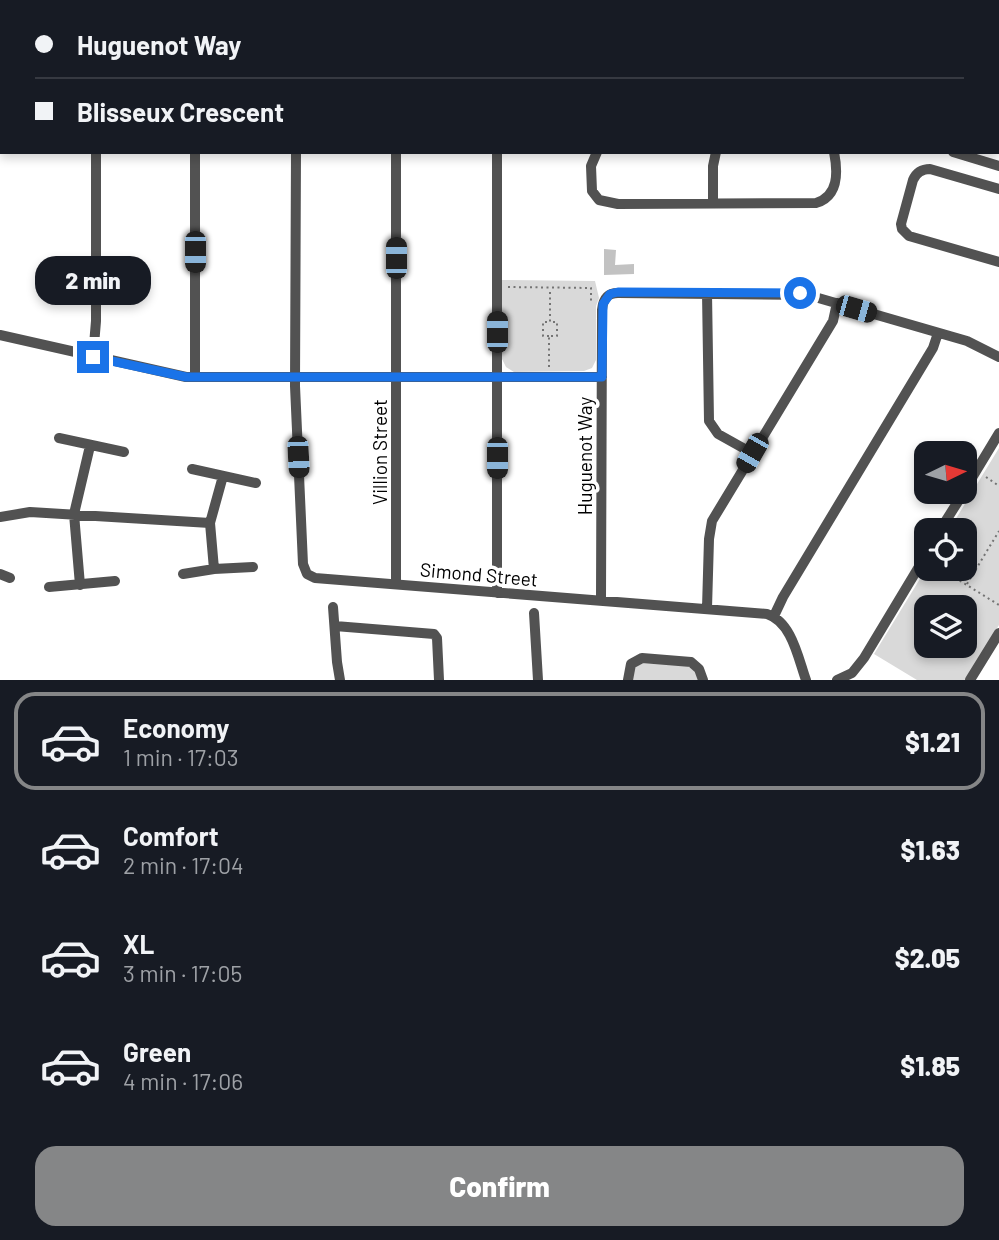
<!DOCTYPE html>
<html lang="en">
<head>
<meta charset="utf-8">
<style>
  :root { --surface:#171b24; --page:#242831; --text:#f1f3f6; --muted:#9ea1a6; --line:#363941; --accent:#858687 }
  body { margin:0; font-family:Barlow,sans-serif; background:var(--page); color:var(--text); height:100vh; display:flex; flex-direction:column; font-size:26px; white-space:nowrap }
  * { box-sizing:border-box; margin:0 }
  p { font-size:23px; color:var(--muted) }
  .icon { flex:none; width:38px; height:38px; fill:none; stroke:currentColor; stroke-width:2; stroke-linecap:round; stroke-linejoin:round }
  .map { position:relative; height:680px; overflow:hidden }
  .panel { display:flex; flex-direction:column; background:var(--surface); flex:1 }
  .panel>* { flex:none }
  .guide { position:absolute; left:0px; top:0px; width:999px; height:154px; box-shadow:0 4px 10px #0003; display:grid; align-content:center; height:154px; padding:0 35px; background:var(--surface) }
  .needle { width:46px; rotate:85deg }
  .controls { position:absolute; left:914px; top:441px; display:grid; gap:14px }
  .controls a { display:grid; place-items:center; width:63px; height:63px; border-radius:14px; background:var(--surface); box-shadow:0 4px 10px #0003; font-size:35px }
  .end { position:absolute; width:32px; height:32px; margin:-16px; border:9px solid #1a73e8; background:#fff; box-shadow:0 0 0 4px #fff }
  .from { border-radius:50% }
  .bubble { position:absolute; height:49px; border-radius:21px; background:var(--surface); box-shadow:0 4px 10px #0003; font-size:23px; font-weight:800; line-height:49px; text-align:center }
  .car { position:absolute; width:21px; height:42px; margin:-21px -10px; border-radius:9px; box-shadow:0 0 5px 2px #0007; background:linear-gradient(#222 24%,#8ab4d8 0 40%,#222 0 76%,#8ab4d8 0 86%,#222 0) }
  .guide b { display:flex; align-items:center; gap:24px; height:66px; font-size:26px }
  .guide b+b { border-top:2px solid var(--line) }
  .guide i { width:18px; height:18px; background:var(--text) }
  ul { padding:12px 0 0; list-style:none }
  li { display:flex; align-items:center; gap:21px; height:98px; margin:0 14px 10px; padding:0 21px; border:4px solid transparent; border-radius:21px }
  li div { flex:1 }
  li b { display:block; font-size:26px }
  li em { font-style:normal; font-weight:800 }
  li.on { border-color:var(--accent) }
  li>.icon { width:63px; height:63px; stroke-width:1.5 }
  .action { display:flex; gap:14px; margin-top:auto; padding:14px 35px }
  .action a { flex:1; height:80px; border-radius:21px; background:var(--accent); color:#fff; font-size:28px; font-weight:800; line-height:80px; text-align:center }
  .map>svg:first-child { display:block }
  .green { fill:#d9d9d9; fill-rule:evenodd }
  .building { fill:#c2c2c2 }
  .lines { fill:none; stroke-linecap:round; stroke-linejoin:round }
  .path { stroke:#747474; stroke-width:2; stroke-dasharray:2 3.5; stroke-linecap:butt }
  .minor { stroke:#525252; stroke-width:10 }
  .route { stroke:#1a73e8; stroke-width:9 }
  .labels { text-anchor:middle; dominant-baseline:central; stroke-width:7; stroke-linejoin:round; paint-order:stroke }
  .street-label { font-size:19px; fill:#000; stroke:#fff }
</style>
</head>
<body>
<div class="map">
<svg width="999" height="680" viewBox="0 0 999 680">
  <rect width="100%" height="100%" fill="#fff"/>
  <path class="green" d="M502 280 595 281 599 298 596 306V360L592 368 584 371 514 372 506 367 502 359Z
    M999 448V625L966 680H917L874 654 926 569H964V530H949ZM926 607H964V646H926Z
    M640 663 684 664 694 670 699 680H632V671Z"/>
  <path class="building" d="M604 249 616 250 615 265 634 264V274L604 275Z"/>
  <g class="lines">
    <path class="path" d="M508 287 591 288V304
      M549 336H543V322H550V289
      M549 367V336H557V322H550
      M986 477 999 486
      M941 569 999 605
      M967 584 999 531"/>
    <path class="minor" d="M195 0V2
      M497 0V2
      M592 0V2
      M675 0 676 2
      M949 0V2
      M94 2V0
      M396 2V0
      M708 2V0
      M727 2 728 0
      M998 77H999
      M998 103H999
      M0 116H2
      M998 129 999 130
      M195 152V377
      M296 152 295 386 303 564 307 574 315 578 767 614C792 622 798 658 806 680
      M396 152V584
      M597 152 591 166 592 191 599 200 618 204 816 203C839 196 838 172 834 152
      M953 152 999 166
      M999 189 930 169C922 169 916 173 913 180L901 224 902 229 909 236 999 262
      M713 204V166L716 152
      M707 293 709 421 718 434 752 453
      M0 335 186 377H602
      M93 357 96 321V152
      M59 438 124 452
      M192 469 256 483
      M964 491 999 433
      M0 517 30 512 210 523
      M940 530 964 492
      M214 569 210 523 223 476
      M0 574 10 578
      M183 574 214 569 253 567
      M80 585 74 514 90 446
      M49 587 115 581
      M497 593V152
      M601 601 602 310C603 299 607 293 618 293L808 295 967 341 999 357
      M333 607 337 662 340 680
      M707 608 709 539 712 521 833 321 837 303
      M534 613 538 680
      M774 616 783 597 933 348 938 333
      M335 626 434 634 437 638 439 680
      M628 680 631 664 642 658 691 662 699 669 703 680
      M837 680 852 673 864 658 926 555
      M970 680 999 633"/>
  </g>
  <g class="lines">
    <path class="route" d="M93 357 186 377H602L603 304 610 294 618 292 800 293"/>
  </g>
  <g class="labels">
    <g class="street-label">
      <text transform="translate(379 452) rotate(-90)">Villion Street</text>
      <text transform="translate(584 456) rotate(-90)">Huguenot Way</text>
      <text transform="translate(479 574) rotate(5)">Simond Street</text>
    </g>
  </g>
</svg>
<div class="controls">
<a><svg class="needle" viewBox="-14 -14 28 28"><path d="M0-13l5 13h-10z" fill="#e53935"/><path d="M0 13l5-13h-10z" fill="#9ea1a6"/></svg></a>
<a><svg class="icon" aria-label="locate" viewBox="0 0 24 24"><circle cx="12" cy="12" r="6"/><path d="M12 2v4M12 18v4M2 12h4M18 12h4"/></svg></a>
<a><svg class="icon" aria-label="layers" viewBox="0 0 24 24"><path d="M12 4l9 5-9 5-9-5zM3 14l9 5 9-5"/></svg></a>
</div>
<i class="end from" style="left:800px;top:293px"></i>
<i class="end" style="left:93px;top:357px"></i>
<div class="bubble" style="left:35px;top:256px;width:116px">2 min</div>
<i class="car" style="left:195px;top:252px;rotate:180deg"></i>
<i class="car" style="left:396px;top:258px;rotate:0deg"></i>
<i class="car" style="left:856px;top:309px;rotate:106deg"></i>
<i class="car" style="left:497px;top:332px;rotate:0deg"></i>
<i class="car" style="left:752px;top:453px;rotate:210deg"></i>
<i class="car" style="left:298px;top:457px;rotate:177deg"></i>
<i class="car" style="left:497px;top:458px;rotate:180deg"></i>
<div class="guide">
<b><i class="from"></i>Huguenot Way</b>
<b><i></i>Blisseux Crescent</b>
</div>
</div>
<section class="panel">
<ul>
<li class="on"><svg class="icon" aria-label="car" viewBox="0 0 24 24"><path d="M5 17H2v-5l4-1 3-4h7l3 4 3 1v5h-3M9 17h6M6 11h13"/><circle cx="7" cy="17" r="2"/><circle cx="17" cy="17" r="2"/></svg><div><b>Economy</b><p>1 min · 17:03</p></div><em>$1.21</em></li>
<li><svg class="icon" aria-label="car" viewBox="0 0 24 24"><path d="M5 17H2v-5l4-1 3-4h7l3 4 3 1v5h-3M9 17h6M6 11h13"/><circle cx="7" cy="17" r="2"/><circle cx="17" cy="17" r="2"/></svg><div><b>Comfort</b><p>2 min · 17:04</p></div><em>$1.63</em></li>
<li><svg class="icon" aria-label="car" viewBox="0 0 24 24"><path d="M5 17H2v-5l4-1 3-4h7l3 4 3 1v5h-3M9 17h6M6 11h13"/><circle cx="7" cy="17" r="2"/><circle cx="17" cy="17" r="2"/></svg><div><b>XL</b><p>3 min · 17:05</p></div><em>$2.05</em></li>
<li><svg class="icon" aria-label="car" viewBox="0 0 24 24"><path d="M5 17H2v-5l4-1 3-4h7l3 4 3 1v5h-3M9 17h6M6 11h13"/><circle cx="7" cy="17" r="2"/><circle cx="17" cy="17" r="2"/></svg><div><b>Green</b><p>4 min · 17:06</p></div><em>$1.85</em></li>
</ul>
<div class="action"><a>Confirm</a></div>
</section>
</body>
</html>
